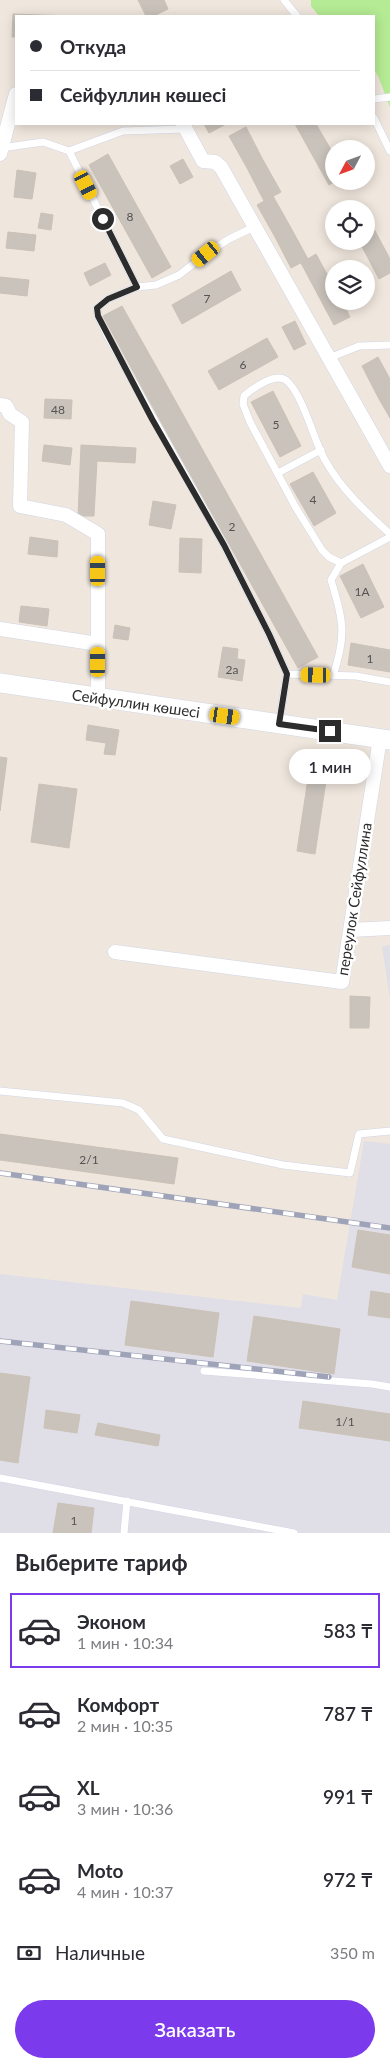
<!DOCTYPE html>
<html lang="ru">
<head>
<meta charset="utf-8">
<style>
  :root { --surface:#fff; --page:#f2f2f3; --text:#2b2b33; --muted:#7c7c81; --line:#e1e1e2; --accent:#7c3aed }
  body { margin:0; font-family:Lato,sans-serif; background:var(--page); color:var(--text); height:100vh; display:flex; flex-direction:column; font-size:19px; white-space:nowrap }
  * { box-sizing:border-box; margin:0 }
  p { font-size:16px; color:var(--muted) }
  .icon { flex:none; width:28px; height:28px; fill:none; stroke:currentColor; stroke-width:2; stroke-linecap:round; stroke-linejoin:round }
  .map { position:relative; height:1533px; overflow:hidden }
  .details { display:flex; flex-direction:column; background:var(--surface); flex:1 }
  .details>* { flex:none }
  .top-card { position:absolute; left:15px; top:15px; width:360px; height:110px; border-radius:0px; box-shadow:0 2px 12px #0003; display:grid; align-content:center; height:110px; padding:0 15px; background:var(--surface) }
  .needle { width:32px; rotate:229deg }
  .fabs { position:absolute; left:325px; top:140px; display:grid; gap:10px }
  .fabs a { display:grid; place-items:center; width:50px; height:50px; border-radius:50%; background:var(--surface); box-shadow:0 2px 12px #0003; font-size:25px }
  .end { position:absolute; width:22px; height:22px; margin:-11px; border:6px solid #2c2c2c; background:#fff; box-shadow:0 0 0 2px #fff }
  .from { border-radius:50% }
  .bubble { position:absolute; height:35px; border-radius:18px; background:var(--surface); box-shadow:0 2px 12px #0003; font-size:16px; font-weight:600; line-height:35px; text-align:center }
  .car { position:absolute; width:15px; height:30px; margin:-15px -8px; border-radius:6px; box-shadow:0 0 4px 1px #0007; background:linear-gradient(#f5c518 24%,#345 0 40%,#f5c518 0 76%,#345 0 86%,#f5c518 0) }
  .top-card b { display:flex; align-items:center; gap:18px; height:48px; font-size:19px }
  .top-card b+b { border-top:1px solid var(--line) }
  .top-card i { width:12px; height:12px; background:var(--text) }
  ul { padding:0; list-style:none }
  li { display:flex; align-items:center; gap:15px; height:75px; margin:0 10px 8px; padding:0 5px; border:2px solid transparent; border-radius:0px }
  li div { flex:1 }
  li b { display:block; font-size:19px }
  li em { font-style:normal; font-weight:600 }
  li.selected { border-color:var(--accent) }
  li>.icon { width:45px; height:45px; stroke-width:1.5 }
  h2 { padding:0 15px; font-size:22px; line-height:60px }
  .pay { display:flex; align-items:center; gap:12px; height:55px; padding:0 15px; font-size:19px }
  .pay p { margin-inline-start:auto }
  .primary-button { display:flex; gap:10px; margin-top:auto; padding:10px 15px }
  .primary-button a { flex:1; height:58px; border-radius:30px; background:var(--accent); color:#fff; font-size:20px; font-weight:600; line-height:58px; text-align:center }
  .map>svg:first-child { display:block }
  .industrial { fill:#e0dee7 }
  .green { fill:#b5eb94 }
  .building { fill:#cac3bc; stroke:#cbc2b6 }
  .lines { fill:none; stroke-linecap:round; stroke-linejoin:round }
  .service-casing { stroke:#d2d6e6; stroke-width:8 }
  .minor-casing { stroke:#d2d6e6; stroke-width:15 }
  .secondary-casing { stroke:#d2d6e6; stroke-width:20 }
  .service { stroke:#fff; stroke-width:7 }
  .minor { stroke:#fff; stroke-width:14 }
  .secondary { stroke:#fff; stroke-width:19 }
  .rail-casing { stroke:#9fa3b8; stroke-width:5.5 }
  .rail { stroke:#fff; stroke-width:4; stroke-dasharray:11; stroke-linecap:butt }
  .route { stroke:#2c2c2c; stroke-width:6 }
  .labels { text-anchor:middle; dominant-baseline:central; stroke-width:5; stroke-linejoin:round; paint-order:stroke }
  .number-label { font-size:12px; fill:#545250 }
  .street-label { font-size:15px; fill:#2c2c2c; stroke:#fff }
</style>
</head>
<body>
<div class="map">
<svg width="390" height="1533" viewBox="0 0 390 1533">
  <rect width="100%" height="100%" fill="#efe6dd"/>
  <path class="industrial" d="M390 945V999L382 946Z
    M364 1141 390 1144V1533H0V1274L301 1308 303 1294 337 1300Z"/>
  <path class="green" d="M311 0H390V107L378 76 374 70V16H319L311 6Z"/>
  <path class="building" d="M138 0H164L168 9 154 16H146Z
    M13 14 70 16H16V37H12Z
    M204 124H226L209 133Z
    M295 124H316L334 155V181H336L329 185Z
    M246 127 263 160 247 168 229 136Z
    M108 154 171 267 152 278 89 165Z
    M183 159 193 177 180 184 170 166Z
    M263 160 281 192 264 201 247 168Z
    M17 170 36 173 32 199 14 197Z
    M273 196 291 228 275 237 257 205Z
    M41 213 53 215 51 230 38 228Z
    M366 214 390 259V273L379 279 359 241H366Z
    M291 228 308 259 291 268 275 237Z
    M8 232 36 235 34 251 6 248Z
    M316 254 334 287 318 295 301 263Z
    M105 263 111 275 90 286 84 273Z
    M231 271 241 290 182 324 172 305Z
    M0 277 29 280 27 296 0 293Z
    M334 287V301H342L350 317 334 325 318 295Z
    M122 306 166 384 146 395 103 316Z
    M295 321 306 344 294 350 282 327Z
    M267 338 278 357 219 390 208 371Z
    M378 357 390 379V393L379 399 362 366Z
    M166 384 318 657 298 668 146 395Z
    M273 391 301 446 280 457 251 402Z
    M390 393V418L379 399Z
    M45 399 72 400 71 419 44 418Z
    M44 445 72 448 70 465 42 461Z
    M81 445 136 448 135 463 97 461 94 516H78Z
    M313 472 336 513 314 526 290 484Z
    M153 501 176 505 171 529 149 525Z
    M30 537 58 541 57 557 28 554Z
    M180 538 202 539 201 573 179 572Z
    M363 564 384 607 361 618 340 576Z
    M21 606 49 609 47 626 19 622Z
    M115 625 130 628 128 640 113 638Z
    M351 643 390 650V672L348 665Z
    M223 647 238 649 237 659 245 660 242 681 218 677Z
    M88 725 119 730 115 755 104 754 106 743 86 740Z
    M0 757 7 758 0 811Z
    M311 759 329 761 315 854 297 851Z
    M39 784 77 789 69 848 31 842Z
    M350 996 370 997 369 1028H350Z
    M0 1134 178 1158 174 1184 0 1160Z
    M358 1230 390 1235V1274L352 1267Z
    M371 1291 390 1294V1318L368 1315Z
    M131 1301 219 1313 213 1357 125 1345Z
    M254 1316 340 1329 334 1374 247 1361Z
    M0 1373 30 1377 18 1463 0 1460Z
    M303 1401 390 1414V1441L299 1428Z
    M46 1410 80 1415 77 1433 44 1428Z
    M98 1423 160 1435 158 1446 95 1435Z
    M58 1503 94 1508 91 1533H53Z"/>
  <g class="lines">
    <g class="service-casing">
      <path id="service" d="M284 0 297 16
        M374 99 390 97
        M374 118 390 151
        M1 148 43 142 69 151 123 131 185 129
        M69 151 137 287
        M254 227 229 239 206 254 179 275 156 285 137 287 108 299 97 308 98 316 107 335 224 545 269 634 287 674 279 723
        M329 358 359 346 390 345
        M278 473 321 450
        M341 563 329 557 322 550 296 508 250 422 243 404 244 396C252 389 276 371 287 381 303 395 314 441 325 460 341 489 366 512 390 534
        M287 674 356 676 390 682
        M333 676C347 634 343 620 331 580L341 563 390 537
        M0 1091 123 1103 139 1110 163 1139 283 1165 350 1173 359 1134 390 1131
        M204 1371 372 1384 390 1387
        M0 1478 294 1533
        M124 1533 127 1501"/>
    </g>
    <g class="minor-casing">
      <path id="minor" d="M183 124 203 161 215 162 221 167 390 466
        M0 154 16 94
        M0 405 6 406 10 414 22 422 20 506 66 515 98 534V698
        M0 629 98 644
        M350 930 390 928
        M115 952 342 982 380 738"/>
    </g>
    <g class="secondary-casing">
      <path id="secondary" d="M0 683 390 740"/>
    </g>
    <use href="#service" class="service"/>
    <use href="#minor" class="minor"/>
    <use href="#secondary" class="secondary"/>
    <g class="rail-casing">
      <path id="rail" d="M0 1173 390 1228
        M0 1341 329 1377"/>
    </g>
    <use href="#rail" class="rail"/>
  </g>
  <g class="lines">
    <path class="route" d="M103 219 137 287 108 299 97 308 98 316 152 419 224 545 269 634 287 674 279 724 330 731"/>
  </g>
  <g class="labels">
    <g class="number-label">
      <text x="130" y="216">8</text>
      <text x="207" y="298">7</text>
      <text x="243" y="364">6</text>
      <text x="58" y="409">48</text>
      <text x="276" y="424">5</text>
      <text x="313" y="499">4</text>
      <text x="232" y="526">2</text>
      <text x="362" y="591">1А</text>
      <text x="370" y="658">1</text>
      <text x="232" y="669">2а</text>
      <text x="89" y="1159">2/1</text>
      <text x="345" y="1421">1/1</text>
      <text x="74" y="1520">1</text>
    </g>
    <g class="street-label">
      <text transform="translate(136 703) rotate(8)">Сейфуллин көшесі</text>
      <text transform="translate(354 899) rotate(-81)">переулок Сейфуллина</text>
    </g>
  </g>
</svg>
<div class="fabs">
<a><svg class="needle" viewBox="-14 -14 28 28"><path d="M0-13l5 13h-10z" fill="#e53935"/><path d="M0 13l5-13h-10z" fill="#7c7c81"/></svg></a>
<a><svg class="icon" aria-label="locate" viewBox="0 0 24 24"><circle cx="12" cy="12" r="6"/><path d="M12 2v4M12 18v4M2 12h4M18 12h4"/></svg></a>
<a><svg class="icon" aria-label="layers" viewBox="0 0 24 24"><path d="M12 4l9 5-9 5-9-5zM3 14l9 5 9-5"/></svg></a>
</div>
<i class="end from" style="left:103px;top:219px"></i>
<i class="end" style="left:330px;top:731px"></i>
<div class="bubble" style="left:289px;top:749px;width:82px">1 мин</div>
<i class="car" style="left:86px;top:185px;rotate:153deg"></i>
<i class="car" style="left:206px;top:254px;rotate:231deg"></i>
<i class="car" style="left:98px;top:571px;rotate:0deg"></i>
<i class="car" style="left:98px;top:662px;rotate:0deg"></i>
<i class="car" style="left:316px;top:675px;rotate:271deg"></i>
<i class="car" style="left:225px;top:716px;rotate:98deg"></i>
<div class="top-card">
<b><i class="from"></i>Откуда</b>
<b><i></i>Сейфуллин көшесі</b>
</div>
</div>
<section class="details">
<h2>Выберите тариф</h2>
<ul>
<li class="selected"><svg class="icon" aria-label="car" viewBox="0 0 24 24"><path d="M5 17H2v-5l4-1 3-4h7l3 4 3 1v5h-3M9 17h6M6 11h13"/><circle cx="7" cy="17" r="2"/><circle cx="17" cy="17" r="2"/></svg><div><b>Эконом</b><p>1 мин · 10:34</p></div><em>583 ₸</em></li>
<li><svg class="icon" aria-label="car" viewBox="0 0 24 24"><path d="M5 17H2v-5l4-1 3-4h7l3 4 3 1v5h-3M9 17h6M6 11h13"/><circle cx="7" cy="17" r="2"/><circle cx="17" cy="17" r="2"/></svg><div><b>Комфорт</b><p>2 мин · 10:35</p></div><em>787 ₸</em></li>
<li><svg class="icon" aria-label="car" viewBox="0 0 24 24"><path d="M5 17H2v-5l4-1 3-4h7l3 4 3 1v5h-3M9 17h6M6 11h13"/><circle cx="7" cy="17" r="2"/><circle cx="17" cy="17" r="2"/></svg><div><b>XL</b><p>3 мин · 10:36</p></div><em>991 ₸</em></li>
<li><svg class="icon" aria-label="car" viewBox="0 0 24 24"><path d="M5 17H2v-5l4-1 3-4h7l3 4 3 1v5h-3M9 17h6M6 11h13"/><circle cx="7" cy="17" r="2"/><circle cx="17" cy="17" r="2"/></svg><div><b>Moto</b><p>4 мин · 10:37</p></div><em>972 ₸</em></li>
</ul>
<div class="pay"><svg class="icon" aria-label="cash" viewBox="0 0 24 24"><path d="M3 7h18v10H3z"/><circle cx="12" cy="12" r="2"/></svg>Наличные<p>350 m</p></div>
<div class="primary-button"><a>Заказать</a></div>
</section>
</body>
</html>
